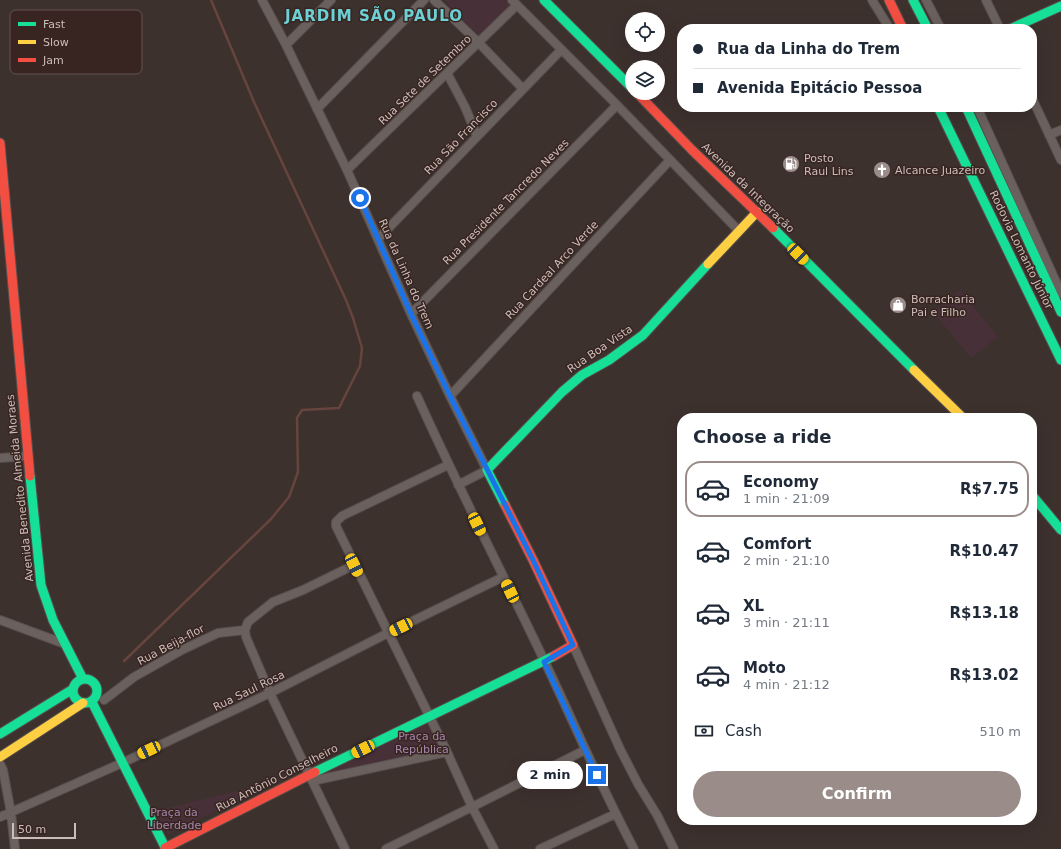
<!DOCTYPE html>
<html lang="en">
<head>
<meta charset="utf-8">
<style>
  :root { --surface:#fff; --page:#f6f6f7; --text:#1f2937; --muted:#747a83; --line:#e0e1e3; --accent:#9a8c88 }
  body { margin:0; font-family:"DejaVu Sans",sans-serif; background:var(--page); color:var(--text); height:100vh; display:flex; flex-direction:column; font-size:15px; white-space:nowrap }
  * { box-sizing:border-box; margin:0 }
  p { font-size:13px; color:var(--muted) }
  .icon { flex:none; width:22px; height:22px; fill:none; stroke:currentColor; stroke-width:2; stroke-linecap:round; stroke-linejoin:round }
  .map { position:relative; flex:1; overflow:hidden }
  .side { position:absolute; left:677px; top:413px; width:360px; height:412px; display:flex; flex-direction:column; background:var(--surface); border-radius:16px; box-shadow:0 4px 16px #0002 }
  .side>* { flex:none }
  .top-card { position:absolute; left:677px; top:24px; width:360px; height:88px; border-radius:16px; box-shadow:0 4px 16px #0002; display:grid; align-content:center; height:88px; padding:0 16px; background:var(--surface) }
  .controls { position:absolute; left:625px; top:12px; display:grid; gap:8px }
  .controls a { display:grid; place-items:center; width:40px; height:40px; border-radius:50%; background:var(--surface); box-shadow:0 4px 16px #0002; font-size:20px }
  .scale { position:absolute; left:12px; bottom:10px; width:64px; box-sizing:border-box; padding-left:4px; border:2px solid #ccbdb9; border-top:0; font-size:11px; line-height:14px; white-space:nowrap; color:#ccbdb9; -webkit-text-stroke:3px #382521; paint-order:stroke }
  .end { position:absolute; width:18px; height:18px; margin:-9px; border:5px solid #1a73e8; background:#fff; box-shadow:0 0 0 2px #fff }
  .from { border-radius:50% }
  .bubble { position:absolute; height:28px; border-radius:14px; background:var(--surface); box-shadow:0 4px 16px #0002; font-size:13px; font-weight:700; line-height:28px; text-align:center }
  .car { position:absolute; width:12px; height:24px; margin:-12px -6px; border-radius:5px; box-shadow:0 0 3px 1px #0007; background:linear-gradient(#f5c518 24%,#345 0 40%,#f5c518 0 76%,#345 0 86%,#f5c518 0) }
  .top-card b { display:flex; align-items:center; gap:14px; height:38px; font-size:15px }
  .top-card b+b { border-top:1px solid var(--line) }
  .top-card i { width:10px; height:10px; background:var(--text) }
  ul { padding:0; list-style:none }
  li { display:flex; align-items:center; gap:12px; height:56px; margin:0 8px 6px; padding:0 8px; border:2px solid transparent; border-radius:16px }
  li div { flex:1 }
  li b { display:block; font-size:15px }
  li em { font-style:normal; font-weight:700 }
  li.selected { border-color:var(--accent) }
  li>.icon { width:36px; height:36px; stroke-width:1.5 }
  h2 { padding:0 16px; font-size:18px; line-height:48px }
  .pay { display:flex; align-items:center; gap:10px; height:44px; padding:0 16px; font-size:15px }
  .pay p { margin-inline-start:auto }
  .action { display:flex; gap:8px; margin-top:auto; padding:8px 16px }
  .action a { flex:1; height:46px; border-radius:24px; background:var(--accent); color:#fff; font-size:16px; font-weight:700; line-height:46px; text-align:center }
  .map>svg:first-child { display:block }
  .green { fill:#483038 }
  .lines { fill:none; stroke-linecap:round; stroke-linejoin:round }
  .stream { stroke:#67443d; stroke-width:2.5 }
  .street-casing { stroke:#574e4c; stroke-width:10 }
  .fast-casing { stroke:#574e4c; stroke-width:11 }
  .slow-casing { stroke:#574e4c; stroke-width:11 }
  .jam-casing { stroke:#574e4c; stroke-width:11 }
  .street { stroke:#6a615e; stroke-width:8 }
  .fast { stroke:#16e098; stroke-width:9 }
  .slow { stroke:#ffcf43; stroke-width:9 }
  .jam { stroke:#f24e42; stroke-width:9 }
  .route { stroke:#1a73e8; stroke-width:5 }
  .labels { text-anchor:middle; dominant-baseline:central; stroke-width:3; stroke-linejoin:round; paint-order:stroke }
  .street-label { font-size:11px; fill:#ccbdb9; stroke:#382521 }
  .poi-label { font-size:11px; fill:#ccbdb9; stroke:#382521; text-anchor:start }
  .park-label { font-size:11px; fill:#a586ab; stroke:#382521 }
  .district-label { font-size:15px; font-weight:bold; letter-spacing:1px; fill:#6cd0d4; stroke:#382521 }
  .key { fill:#382521; stroke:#64534f; stroke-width:1 }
  .key-label { font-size:11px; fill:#ccbdb9 }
</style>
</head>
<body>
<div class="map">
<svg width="1061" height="849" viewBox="0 0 1061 849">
  <rect width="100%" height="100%" fill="#3d312e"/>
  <path class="green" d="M444 0H506L512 6 481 38Z
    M960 290 998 337 971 358 933 312Z
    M428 724 442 751 316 778Z
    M279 781 168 834 155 811Z"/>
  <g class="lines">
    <path class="stream" d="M124 661 271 519 289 497 298 472 297 418 302 410 339 408 360 366 362 348 353 318 346 300 254 102 211 0"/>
    <g class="street-casing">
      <path id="street" d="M262 0 286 45 347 170 411 314 450 396 487 470 458 485
        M434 0 479 43 523 89
        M512 0 617 105 739 231
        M872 0 890 29
        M926 0 941 29
        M986 0 1000 29
        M286 45 331 0
        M447 73 465 107 477 136
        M1032 98 1061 160
        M977 107 1061 293
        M317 109 424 0
        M1049 135 1061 130
        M347 170 517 5
        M378 239 561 50
        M411 314 617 105
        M417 396C457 485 502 572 544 660 574 723 601 787 634 849
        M450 396 670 160
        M0 458 28 456
        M448 465 342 516 336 522V526L447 752 472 807 494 849
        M0 620 65 644
        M245 630 246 637 270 693 345 849
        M573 645 620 749 638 784 657 815 674 849
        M104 700 134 677 182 650 218 633 245 630 248 622 273 602 303 590 354 565
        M0 764 3 770 11 813 15 849
        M312 781 447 752
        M0 817 122 763 270 693 388 633 503 577
        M386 849 472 807 585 750
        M540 849 615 814"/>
    </g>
    <g class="fast-casing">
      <path id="fast" d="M544 0 632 88
        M913 0 928 29
        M1010 29 1061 6
        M938 107 1061 360
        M966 107 1061 312
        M773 228 914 370
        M30 476 41 585 53 620 83 679
        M1032 495 1061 530
        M505 505 487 470 562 392 582 375 609 360 643 335 708 264
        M73 691a12 12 0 1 1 24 0a12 12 0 1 1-24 0Z
        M92 702 166 849
        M0 734 73 689
        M315 772 554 656"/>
    </g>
    <g class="slow-casing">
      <path id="slow" d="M708 264 757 212
        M914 370 963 418
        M0 757 83 703"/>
    </g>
    <g class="jam-casing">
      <path id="jam" d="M889 0 903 29
        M637 93 692 150 773 228
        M0 143 30 476
        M505 505 533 560 573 645 554 656
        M165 848 315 772"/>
    </g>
    <use href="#street" class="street"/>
    <use href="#fast" class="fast"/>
    <use href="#slow" class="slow"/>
    <use href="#jam" class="jam"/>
  </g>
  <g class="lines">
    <path class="route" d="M360 198 411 314 450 396 533 560 573 645 544 662 597 775"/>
  </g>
  <defs>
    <g id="fuel-disc" transform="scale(0.9)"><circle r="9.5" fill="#9a8c88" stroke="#382521"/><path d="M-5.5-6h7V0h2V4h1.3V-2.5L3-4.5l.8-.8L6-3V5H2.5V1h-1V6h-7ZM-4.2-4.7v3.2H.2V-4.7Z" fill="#fff"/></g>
    <g id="church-disc" transform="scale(0.9)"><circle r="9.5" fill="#9a8c88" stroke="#382521"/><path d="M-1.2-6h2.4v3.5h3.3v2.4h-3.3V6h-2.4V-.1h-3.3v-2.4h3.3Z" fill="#fff"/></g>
    <g id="shop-disc" transform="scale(0.9)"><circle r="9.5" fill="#9a8c88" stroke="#382521"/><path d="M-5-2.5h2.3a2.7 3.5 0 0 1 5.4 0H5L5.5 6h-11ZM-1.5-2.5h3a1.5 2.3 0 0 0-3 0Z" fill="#fff"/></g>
  </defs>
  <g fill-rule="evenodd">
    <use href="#fuel-disc" x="791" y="164"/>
    <use href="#church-disc" x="882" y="170"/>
    <use href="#shop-disc" x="898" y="305"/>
  </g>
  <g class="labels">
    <g class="street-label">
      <text transform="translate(425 80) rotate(-44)">Rua Sete de Setembro</text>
      <text transform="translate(461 137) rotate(-46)">Rua São Francisco</text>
      <text transform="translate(748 188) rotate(44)">Avenida da Integração</text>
      <text transform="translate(506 202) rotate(-45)">Rua Presidente Tancredo Neves</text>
      <text transform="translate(1021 250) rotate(64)">Rodovia Lomanto Júnior</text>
      <text transform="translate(552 270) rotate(-47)">Rua Cardeal Arco Verde</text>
      <text transform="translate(406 274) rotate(66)">Rua da Linha do Trem</text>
      <text transform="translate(600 349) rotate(-34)">Rua Boa Vista</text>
      <text transform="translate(20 488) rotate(-96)">Avenida Benedito Almeida Moraes</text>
      <text transform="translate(171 645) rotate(-28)">Rua Beija-flor</text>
      <text transform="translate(249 691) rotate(-26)">Rua Saul Rosa</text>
      <text transform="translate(277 778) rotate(-27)">Rua Antônio Conselheiro</text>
    </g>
    <g class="poi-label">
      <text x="804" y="158">Posto<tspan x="804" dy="13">Raul Lins</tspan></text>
      <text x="895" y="170">Alcance Juazeiro</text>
      <text x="911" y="299">Borracharia<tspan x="911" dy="13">Pai e Filho</tspan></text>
    </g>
    <g class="park-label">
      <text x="422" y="736">Praça da<tspan x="422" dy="13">República</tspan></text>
      <text x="174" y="812">Praça da<tspan x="174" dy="13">Liberdade</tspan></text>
    </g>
    <g class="district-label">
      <text x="374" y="16">JARDIM SÃO PAULO</text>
    </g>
  </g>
  <rect x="10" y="10" width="132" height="64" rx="6" class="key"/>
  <rect x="18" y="22" width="18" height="4" fill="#16e098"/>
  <rect x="18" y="40" width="18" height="4" fill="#ffcf43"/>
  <rect x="18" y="58" width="18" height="4" fill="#f24e42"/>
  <g class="key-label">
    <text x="43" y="28">Fast</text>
    <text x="43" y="46">Slow</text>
    <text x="43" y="64">Jam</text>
  </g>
</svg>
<div class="controls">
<a><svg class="icon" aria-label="locate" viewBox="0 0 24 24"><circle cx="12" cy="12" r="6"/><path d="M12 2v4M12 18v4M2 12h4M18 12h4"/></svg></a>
<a><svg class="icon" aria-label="layers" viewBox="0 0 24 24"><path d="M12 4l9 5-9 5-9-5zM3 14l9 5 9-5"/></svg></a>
</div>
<div class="scale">50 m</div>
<i class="end from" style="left:360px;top:198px"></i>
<i class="end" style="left:597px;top:775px"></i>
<div class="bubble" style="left:517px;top:761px;width:66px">2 min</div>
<i class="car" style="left:798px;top:254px;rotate:135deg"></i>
<i class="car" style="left:477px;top:524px;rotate:154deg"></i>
<i class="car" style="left:354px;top:565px;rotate:154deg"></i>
<i class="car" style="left:510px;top:591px;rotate:334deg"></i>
<i class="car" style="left:401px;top:627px;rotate:244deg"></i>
<i class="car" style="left:363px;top:749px;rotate:244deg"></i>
<i class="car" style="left:149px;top:750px;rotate:245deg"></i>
<div class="top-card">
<b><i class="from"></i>Rua da Linha do Trem</b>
<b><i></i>Avenida Epitácio Pessoa</b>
</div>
<section class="side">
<h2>Choose a ride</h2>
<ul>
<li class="selected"><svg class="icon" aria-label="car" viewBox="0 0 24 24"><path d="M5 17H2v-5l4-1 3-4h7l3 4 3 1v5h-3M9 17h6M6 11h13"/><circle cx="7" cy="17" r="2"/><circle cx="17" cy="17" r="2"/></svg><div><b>Economy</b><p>1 min · 21:09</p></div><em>R$7.75</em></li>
<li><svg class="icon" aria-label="car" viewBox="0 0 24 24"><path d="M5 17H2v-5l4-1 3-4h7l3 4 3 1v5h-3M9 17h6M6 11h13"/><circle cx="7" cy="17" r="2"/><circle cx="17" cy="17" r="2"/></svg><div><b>Comfort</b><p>2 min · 21:10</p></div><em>R$10.47</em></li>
<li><svg class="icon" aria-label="car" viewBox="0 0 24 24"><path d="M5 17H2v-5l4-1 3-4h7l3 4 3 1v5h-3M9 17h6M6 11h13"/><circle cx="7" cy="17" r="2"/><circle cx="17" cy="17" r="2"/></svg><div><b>XL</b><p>3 min · 21:11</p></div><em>R$13.18</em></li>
<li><svg class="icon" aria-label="car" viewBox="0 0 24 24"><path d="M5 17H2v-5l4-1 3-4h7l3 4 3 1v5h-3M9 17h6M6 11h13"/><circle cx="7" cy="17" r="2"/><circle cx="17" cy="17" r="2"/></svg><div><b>Moto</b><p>4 min · 21:12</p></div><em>R$13.02</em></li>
</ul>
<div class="pay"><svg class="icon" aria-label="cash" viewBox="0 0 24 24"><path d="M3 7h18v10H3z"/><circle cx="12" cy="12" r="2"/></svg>Cash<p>510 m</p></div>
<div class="action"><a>Confirm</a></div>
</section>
</div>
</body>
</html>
